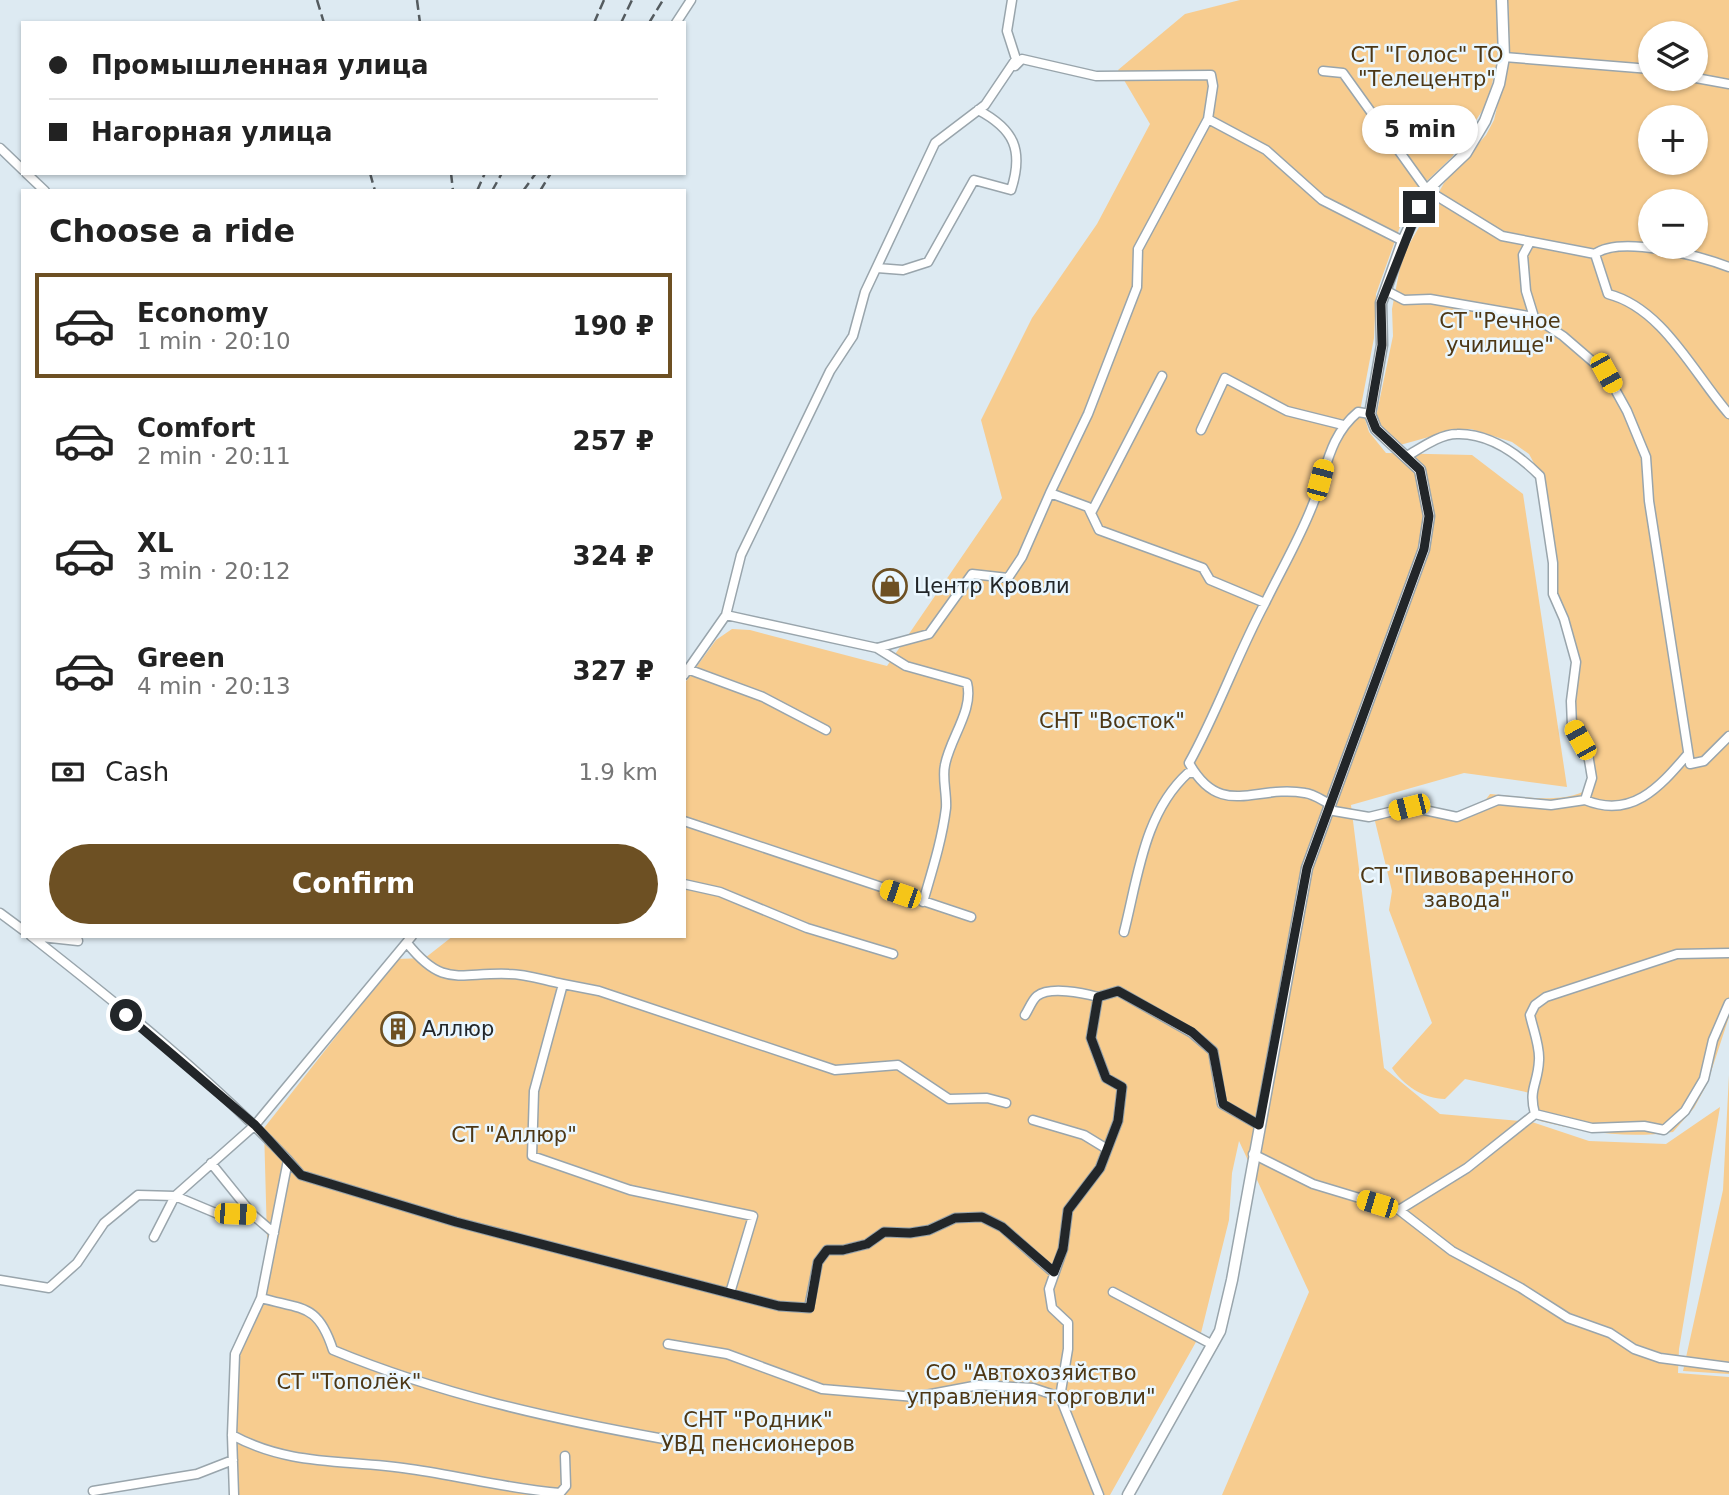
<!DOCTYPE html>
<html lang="en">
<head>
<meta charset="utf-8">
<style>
  :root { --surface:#fff; --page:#f2f2f2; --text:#222; --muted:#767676; --line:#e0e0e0; --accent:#6d5023 }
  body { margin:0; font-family:"DejaVu Sans",sans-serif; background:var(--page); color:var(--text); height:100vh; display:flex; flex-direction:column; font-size:26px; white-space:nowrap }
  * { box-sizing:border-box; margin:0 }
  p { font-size:23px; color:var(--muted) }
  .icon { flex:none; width:38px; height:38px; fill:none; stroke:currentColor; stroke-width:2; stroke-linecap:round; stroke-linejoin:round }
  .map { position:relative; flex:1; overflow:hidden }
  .panel { position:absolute; left:21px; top:189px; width:665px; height:749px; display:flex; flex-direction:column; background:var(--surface); border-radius:0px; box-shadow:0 2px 5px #0004 }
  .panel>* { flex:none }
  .guide { position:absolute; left:21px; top:21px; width:665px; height:154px; border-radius:0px; box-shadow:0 2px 5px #0004; display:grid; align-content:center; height:154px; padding:0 28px; background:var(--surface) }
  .tools { position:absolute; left:1638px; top:21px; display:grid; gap:14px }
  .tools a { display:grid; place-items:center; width:70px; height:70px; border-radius:50%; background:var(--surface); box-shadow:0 2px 5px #0004; font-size:35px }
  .end { position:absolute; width:32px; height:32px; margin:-16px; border:9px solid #222629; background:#fff; box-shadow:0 0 0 4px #fff }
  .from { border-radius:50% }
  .bubble { position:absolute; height:49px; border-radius:24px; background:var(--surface); box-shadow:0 2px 5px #0004; font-size:23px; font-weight:800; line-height:49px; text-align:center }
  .car { position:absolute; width:21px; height:42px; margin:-21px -10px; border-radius:9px; box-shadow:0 0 5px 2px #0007; background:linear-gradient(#f5c518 24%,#345 0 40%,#f5c518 0 76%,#345 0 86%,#f5c518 0) }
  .guide b { display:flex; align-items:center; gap:24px; height:66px; font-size:26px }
  .guide b+b { border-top:2px solid var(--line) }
  .guide i { width:18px; height:18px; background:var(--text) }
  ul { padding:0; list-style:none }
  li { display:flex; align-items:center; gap:21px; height:105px; margin:0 14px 10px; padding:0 14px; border:4px solid transparent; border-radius:0px }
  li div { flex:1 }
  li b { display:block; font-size:26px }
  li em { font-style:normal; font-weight:800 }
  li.selected { border-color:var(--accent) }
  li>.icon { width:63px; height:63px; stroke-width:1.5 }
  h2 { padding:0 28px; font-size:32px; line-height:84px }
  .pay { display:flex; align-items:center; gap:18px; height:77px; padding:0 28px; font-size:26px }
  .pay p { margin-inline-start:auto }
  .action { display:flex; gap:14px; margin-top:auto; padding:14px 28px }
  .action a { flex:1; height:80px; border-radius:42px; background:var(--accent); color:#fff; font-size:28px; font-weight:800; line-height:80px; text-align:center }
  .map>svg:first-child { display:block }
  .green { fill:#f7cc8f; fill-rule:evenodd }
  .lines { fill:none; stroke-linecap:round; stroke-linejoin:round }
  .minor-casing { stroke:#99a5ac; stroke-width:11 }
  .tertiary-casing { stroke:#99a5ac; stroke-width:13 }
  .minor { stroke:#fff; stroke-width:8 }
  .tertiary { stroke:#fff; stroke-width:10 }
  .rail { stroke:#545b5f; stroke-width:2.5; stroke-dasharray:10 5; stroke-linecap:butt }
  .route { stroke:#222629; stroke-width:9 }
  .labels { text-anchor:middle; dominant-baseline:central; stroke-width:5; stroke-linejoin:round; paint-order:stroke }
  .park-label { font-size:21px; fill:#4d3715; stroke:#eaf7ff }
  .poi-label { font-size:21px; fill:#222629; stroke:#eaf7ff; text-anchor:start }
</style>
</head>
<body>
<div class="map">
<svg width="1729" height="1495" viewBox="0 0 1729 1495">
  <rect width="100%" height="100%" fill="#ddeaf2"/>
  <path class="green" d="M1240 0H1496L1498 57 1488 102 1452 157 1411 196 1376 294 1374 338 1361 406 1369 432 1386 453 1472 455 1523 494 1567 787 1464 773 1351 805 1384 1068 1440 1114 1532 1122 1589 1141 1666 1144 1720 1107 1679 1349 1678 1373 1729 1377V1495H1222L1309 1292 1239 1141 1232 1173 1229 1220 1201 1333 1110 1495H237V1364L240 1346 262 1306 275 1241 267 1238 264 1128 397 959 425 958 453 936H684V684L716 640 732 629 750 630 887 666 1002 498 981 420 1032 318 1097 224 1150 124 1118 70 1185 14Z
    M1508 0H1729V1017L1707 1084 1694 1108 1673 1132C1627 1139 1584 1132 1540 1121L1535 1094 1465 1079 1445 1099C1424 1099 1403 1085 1392 1068L1432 1023 1389 910 1392 891 1373 813C1384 810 1399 803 1410 803 1440 804 1467 828 1490 794 1516 796 1583 808 1594 780L1573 712 1578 667 1557 598 1541 476 1529 454 1512 442 1471 429 1454 430 1400 445 1386 433 1376 417 1393 336 1392 309 1402 257 1444 183 1486 135 1494 120 1510 53ZM1650 33H1696V79H1650ZM1650 117H1696V163H1650ZM1650 201H1696V247H1650Z
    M1729 1075V1374L1683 1371 1723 1190Z"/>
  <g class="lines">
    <g class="minor-casing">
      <path id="minor" d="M676 23 691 0
        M1504 57 1650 69
        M1015 66 1022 59 1096 76 1211 75 1213 86 1208 119 1138 249 1137 287 1088 414 1050 493
        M1323 71 1343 73 1427 190 1502 236 1595 254 1608 294C1663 308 1694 374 1729 414
        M1696 78 1729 84
        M1208 119 1266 150 1322 200 1403 241
        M0 148 23 170
        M26 173 45 191
        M1530 242 1523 255 1526 291 1534 317 1563 336 1606 373 1627 411 1646 457 1649 501 1690 764 1704 761 1729 736
        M1595 254C1620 235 1700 256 1729 267
        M877 268 903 270 928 262 974 180 1011 190C1024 150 1014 129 978 110
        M1385 290 1404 300 1430 299 1534 317
        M1201 430 1225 378 1287 411 1343 425
        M1407 456C1421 448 1440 434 1457 434 1489 433 1519 455 1540 476L1553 563V594L1564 619 1576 662 1571 701 1572 726 1588 754 1592 778 1585 800C1631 819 1659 788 1687 755
        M1091 513 1162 376
        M1265 603C1237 655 1217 713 1189 763 1221 820 1255 784 1305 793 1314 794 1323 801 1330 804
        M726 615 877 648 906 666 967 683C974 710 950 738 945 765 942 778 947 794 946 808 942 840 932 871 923 902
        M877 648 929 634 972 574 1008 578 1022 557 1050 493 1088 507 1099 530 1203 568 1210 580 1265 603C1281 570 1300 538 1313 504 1327 470 1328 437 1358 412L1370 414
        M690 670 763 697 826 730
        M684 675 726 615 741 555 830 371 853 336 865 292 935 143 985 105 1016 59 1007 31 1012 0
        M1328 810 1369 817 1410 807 1457 817 1498 800 1551 805 1585 800
        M684 821 971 917
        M684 884 720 892 807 928 893 954
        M0 913 23 930
        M1124 932C1138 877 1144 813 1188 773H1194
        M31 936C119 1005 210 1078 288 1160L261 1298 235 1354 232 1435 234 1495
        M32 936 78 941
        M407 943C444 989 458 972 509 974 527 974 546 981 563 984
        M1025 1015C1029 1009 1032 1000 1037 996 1050 986 1083 993 1098 997
        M1535 1114C1528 1088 1538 1085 1539 1060 1540 1046 1533 1029 1530 1015L1535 1005 1546 997 1677 954 1729 953
        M1535 1114 1592 1128 1644 1126 1664 1130 1685 1111 1704 1079 1713 1040 1729 1003
        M1033 1120 1084 1135 1107 1149
        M1253 1154 1313 1184 1399 1210 1452 1251 1521 1288 1568 1318 1610 1333 1634 1349 1660 1358 1729 1367
        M288 1160 301 1175 456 1222 779 1306 809 1308 818 1262 827 1250H843L867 1244 884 1232 910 1233 929 1230 955 1218 982 1217 1002 1227 1054 1273
        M211 1163 253 1215
        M1399 1210 1467 1168 1535 1114
        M154 1237 175 1196 218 1214 253 1215 274 1233
        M0 1280 49 1288 77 1263 104 1223 138 1195 175 1196 255 1125 412 936
        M1113 1292 1213 1345
        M730 1293 753 1216 630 1190 532 1156 534 1091 563 984 599 991 835 1070 898 1065 949 1099 987 1098 1006 1103
        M261 1298C304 1310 318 1304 333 1350 439 1394 552 1419 664 1439
        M668 1344 727 1354 822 1389 915 1397 979 1385 1033 1388 1060 1397 1099 1495
        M1060 1397 1068 1349V1323L1052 1308 1049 1289 1063 1249 1068 1210 1100 1168 1118 1121 1122 1087 1106 1078 1091 1038 1098 997 1118 991 1192 1033 1213 1051 1222 1104 1259 1125
        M232 1435C291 1467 346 1459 410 1469 461 1476 509 1489 560 1493L566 1486 565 1456
        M93 1491 197 1474 233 1460"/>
    </g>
    <g class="tertiary-casing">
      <path id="tertiary" d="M1128 1495 1220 1331 1232 1280 1307 868 1424 549 1429 516 1420 470 1376 429 1370 414 1382 345 1381 303 1403 241 1427 190 1466 153 1485 121 1499 84 1504 57 1502 0"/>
    </g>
    <use href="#minor" class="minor"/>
    <use href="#tertiary" class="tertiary"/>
    <path class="rail" d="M317 0 324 23
      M417 0 420 23
      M594 23 604 0
      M621 23 632 0
      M649 23 663 0
      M370 173 375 191
      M451 173 453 191
      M477 191 485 173
      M492 191 502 173
      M523 191 536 173
      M540 191 551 173"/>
  </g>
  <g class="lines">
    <path class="route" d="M126 1015 255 1125 301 1175 456 1222 779 1306 810 1308 818 1262 827 1250H843L867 1244 884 1232 910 1233 929 1230 955 1218 982 1217 1002 1227 1054 1272 1063 1249 1068 1210 1100 1168 1118 1121 1122 1087 1106 1078 1091 1038 1098 997 1118 991 1192 1032 1213 1051 1223 1104 1259 1125 1307 868 1424 549 1429 516 1420 470 1376 429 1370 414 1382 345 1381 303 1419 207"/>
  </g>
  <defs>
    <g id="shop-ring" transform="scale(1.75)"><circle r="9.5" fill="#eaf7ff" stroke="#6d5023" stroke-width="1.5"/><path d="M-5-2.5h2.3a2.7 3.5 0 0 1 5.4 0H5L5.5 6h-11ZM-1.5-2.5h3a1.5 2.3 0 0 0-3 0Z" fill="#6d5023"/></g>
    <g id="building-ring" transform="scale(1.75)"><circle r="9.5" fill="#eaf7ff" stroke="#6d5023" stroke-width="1.5"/><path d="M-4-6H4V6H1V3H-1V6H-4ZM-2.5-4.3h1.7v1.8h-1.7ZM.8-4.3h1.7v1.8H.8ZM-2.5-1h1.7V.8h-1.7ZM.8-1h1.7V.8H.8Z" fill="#6d5023"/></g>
  </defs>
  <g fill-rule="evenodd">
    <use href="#shop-ring" x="890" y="586"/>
    <use href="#building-ring" x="398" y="1029"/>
  </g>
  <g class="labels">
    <g class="park-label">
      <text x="1427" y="55">СТ "Голос" ТО<tspan x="1427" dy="24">"Телецентр"</tspan></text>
      <text x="1500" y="321">СТ "Речное<tspan x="1500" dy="24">училище"</tspan></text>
      <text x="1112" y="721">СНТ "Восток"</text>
      <text x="1467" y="876">СТ "Пивоваренного<tspan x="1467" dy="24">завода"</tspan></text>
      <text x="514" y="1135">СТ "Аллюр"</text>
      <text x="1031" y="1373">СО "Автохозяйство<tspan x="1031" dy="24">управления торговли"</tspan></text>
      <text x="349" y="1382">СТ "Тополёк"</text>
      <text x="758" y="1420">СНТ "Родник"<tspan x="758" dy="24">УВД пенсионеров</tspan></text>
    </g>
    <g class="poi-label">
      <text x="914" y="586">Центр Кровли</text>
      <text x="422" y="1029">Аллюр</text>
    </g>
  </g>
</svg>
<div class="tools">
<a><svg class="icon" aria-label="layers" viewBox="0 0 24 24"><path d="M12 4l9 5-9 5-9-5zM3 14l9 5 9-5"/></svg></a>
<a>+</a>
<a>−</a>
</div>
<i class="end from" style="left:126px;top:1015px"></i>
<i class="end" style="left:1419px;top:207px"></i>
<div class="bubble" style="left:1362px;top:105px;width:116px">5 min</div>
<i class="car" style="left:1606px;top:373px;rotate:151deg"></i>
<i class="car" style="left:1320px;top:480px;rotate:15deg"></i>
<i class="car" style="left:1580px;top:740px;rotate:331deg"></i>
<i class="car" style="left:1409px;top:807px;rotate:256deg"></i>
<i class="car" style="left:900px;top:894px;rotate:289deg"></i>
<i class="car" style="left:1377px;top:1204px;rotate:287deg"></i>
<i class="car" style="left:235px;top:1214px;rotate:92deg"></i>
<div class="guide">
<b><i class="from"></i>Промышленная улица</b>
<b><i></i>Нагорная улица</b>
</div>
<section class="panel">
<h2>Choose a ride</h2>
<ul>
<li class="selected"><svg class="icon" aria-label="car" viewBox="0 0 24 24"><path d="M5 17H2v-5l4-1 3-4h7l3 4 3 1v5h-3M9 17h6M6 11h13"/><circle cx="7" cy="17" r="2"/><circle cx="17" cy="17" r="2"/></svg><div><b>Economy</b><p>1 min · 20:10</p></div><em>190 ₽</em></li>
<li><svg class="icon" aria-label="car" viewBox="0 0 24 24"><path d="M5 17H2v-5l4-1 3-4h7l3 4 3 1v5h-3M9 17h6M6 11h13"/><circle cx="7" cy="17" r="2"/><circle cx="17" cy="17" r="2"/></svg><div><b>Comfort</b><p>2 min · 20:11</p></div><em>257 ₽</em></li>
<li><svg class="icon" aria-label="car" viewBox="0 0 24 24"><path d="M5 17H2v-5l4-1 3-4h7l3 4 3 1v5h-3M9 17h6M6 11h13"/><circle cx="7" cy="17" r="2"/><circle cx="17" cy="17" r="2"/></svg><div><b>XL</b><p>3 min · 20:12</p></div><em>324 ₽</em></li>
<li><svg class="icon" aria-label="car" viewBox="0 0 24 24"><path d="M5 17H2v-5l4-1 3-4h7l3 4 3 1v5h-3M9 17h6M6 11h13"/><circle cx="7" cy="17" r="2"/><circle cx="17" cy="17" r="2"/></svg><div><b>Green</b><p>4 min · 20:13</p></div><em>327 ₽</em></li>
</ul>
<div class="pay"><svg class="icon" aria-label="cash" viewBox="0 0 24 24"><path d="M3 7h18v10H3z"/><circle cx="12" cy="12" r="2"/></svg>Cash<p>1.9 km</p></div>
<div class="action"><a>Confirm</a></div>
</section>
</div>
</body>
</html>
